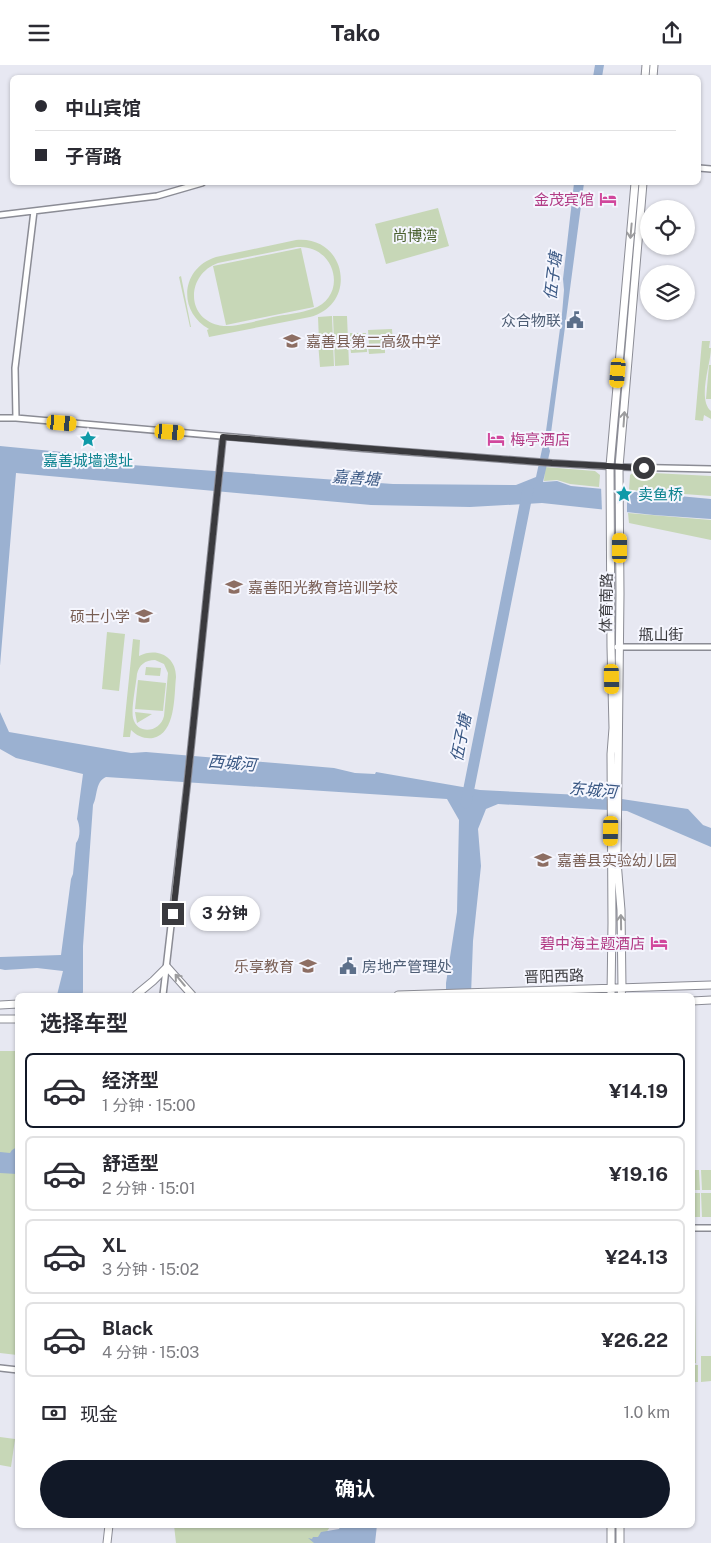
<!DOCTYPE html>
<html lang="zh">
<head>
<meta charset="utf-8">
<style>
  :root { --surface:#fff; --page:#f2f2f3; --text:#2b2b33; --muted:#7c7c81; --line:#e1e1e2; --accent:#111827 }
  body { margin:0; font-family:"Public Sans","Noto Sans SC",sans-serif; background:var(--page); color:var(--text); height:100vh; display:flex; flex-direction:column; font-size:19px; white-space:nowrap }
  * { box-sizing:border-box; margin:0 }
  p { font-size:16px; color:var(--muted) }
  .icon { flex:none; width:28px; height:28px; fill:none; stroke:currentColor; stroke-width:2; stroke-linecap:round; stroke-linejoin:round }
  .map { position:relative; flex:1; overflow:hidden }
  .drawer { position:absolute; left:15px; top:928px; width:680px; height:535px; display:flex; flex-direction:column; background:var(--surface); border-radius:8px; box-shadow:0 1px 4px #0004 }
  .drawer>* { flex:none }
  .banner { position:absolute; left:10px; top:10px; width:691px; height:110px; border-radius:8px; box-shadow:0 1px 4px #0004; display:grid; align-content:center; height:110px; padding:0 25px; background:var(--surface) }
  .tools { position:absolute; left:640px; top:135px; display:grid; gap:10px }
  .tools a { display:grid; place-items:center; width:55px; height:55px; border-radius:50%; background:var(--surface); box-shadow:0 1px 4px #0004; font-size:25px }
  .end { position:absolute; width:22px; height:22px; margin:-11px; border:6px solid #3a3a3e; background:#fff; box-shadow:0 0 0 2px #fff }
  .from { border-radius:50% }
  .bubble { position:absolute; height:35px; border-radius:18px; background:var(--surface); box-shadow:0 1px 4px #0004; font-size:16px; font-weight:700; line-height:35px; text-align:center }
  .car { position:absolute; width:15px; height:30px; margin:-15px -8px; border-radius:6px; box-shadow:0 0 4px 1px #0007; background:linear-gradient(#f5c518 24%,#345 0 40%,#f5c518 0 76%,#345 0 86%,#f5c518 0) }
  .banner b { display:flex; align-items:center; gap:18px; height:48px; font-size:19px }
  .banner b+b { border-top:1px solid var(--line) }
  .banner i { width:12px; height:12px; background:var(--text) }
  ul { padding:0; list-style:none }
  li { display:flex; align-items:center; gap:15px; height:75px; margin:0 10px 8px; padding:0 15px; border:2px solid var(--line); border-radius:8px }
  li div { flex:1 }
  li b { display:block; font-size:19px }
  li em { font-style:normal; font-weight:700 }
  li.current { border-color:var(--accent) }
  li>.icon { width:45px; height:45px; stroke-width:1.5 }
  h2 { padding:0 25px; font-size:22px; line-height:60px }
  .pay { display:flex; align-items:center; gap:12px; height:55px; padding:0 25px; font-size:19px }
  .pay p { margin-inline-start:auto }
  .button { display:flex; gap:10px; margin-top:auto; padding:10px 25px }
  .button a { flex:1; height:58px; border-radius:30px; background:var(--accent); color:#fff; font-size:20px; font-weight:700; line-height:58px; text-align:center }
  header { display:flex; justify-content:space-between; align-items:center; height:65px; padding:0 25px; background:var(--surface); font-size:22px; font-weight:700 }
  .map>svg:first-child { display:block }
  .green { fill:#c7d7b7; fill-rule:evenodd }
  .water { fill:#9bb1d1 }
  .pier { fill:#e7e8f2 }
  .lines { fill:none; stroke-linecap:round; stroke-linejoin:round }
  .river { stroke:#9bb1d1; stroke-width:11 }
  .street-casing { stroke:#8b8c95; stroke-width:8 }
  .secondary-casing { stroke:#8b8c95; stroke-width:9 }
  .street { stroke:#fff; stroke-width:5 }
  .secondary { stroke:#fff; stroke-width:7 }
  .oneway { stroke:#9c9c9e }
  .route { stroke:#3a3a3e; stroke-width:6 }
  .labels { text-anchor:middle; dominant-baseline:central; stroke-width:4; stroke-linejoin:round; paint-order:stroke }
  .hotel-label { font-size:15px; fill:#b23c85; stroke:#f5f6fe; text-anchor:end }
  .park-label { font-size:15px; fill:#485f2b; stroke:#f5f6fe }
  .service-label { font-size:15px; fill:#4e5e75; stroke:#f5f6fe; text-anchor:end }
  .education-label { font-size:15px; fill:#785e54; stroke:#f5f6fe; text-anchor:start }
  .culture-label { font-size:15px; fill:#0d838f; stroke:#f5f6fe }
  .street-label { font-size:15px; fill:#3a3a3e; stroke:#f5f6fe }
  .water-label { font-size:16px; font-style:italic; fill:#395783; stroke:#f5f6fe }
</style>
</head>
<body>
<header><svg class="icon" aria-label="menu" viewBox="0 0 24 24"><path d="M4 6h16M4 12h16M4 18h16"/></svg>Tako<svg class="icon" aria-label="share" viewBox="0 0 24 24"><path d="M12 15V3M7 8l5-5 5 5M5 13v7h14v-7"/></svg></header>
<div class="map">
<svg width="711" height="1478" viewBox="0 0 711 1478">
  <rect width="100%" height="100%" fill="#e7e8f2"/>
  <path class="green" d="M438 143 449 181 386 199 375 159Z
    M296 175C346 170 359 239 310 252L209 272 207 265 209 264C177 246 181 203 216 192ZM297 182C336 179 349 232 312 244 301 248 289 249 278 251 262 254 232 264 218 260 185 252 187 209 218 198Z
    M301 183 314 242 226 260 213 201Z
    M181 211 191 262H190L179 212Z
    M332 251 333 276H319L318 252Z
    M333 251H347L348 275 334 276Z
    M392 264 393 278 369 279 368 265Z
    M350 268H366V276H350Z
    M348 276 349 300 335 301 334 277Z
    M702 276H710L709 283H711C711 299 697 334 711 346V354L704 350 703 356 695 355Z
    M318 277H333L334 301 320 302Z
    M350 279H367V287L351 288Z
    M385 280V288L369 289 368 281Z
    M709 300H711V334H706Z
    M545 402 595 406 600 410 599 422 570 419 557 415 544 416Z
    M634 407 711 411V431L629 425 630 410Z
    M628 448 711 455V475L629 458Z
    M107 567 125 569 119 626 102 624Z
    M133 574 140 575 139 591C157 582 176 591 176 612 174 631 176 668 153 673 144 674 137 671 131 665L130 672H123ZM155 595 164 599 168 608 164 651C160 668 137 670 133 653 131 643 136 620 137 609 139 600 145 595 155 595Z
    M146 602 161 603 160 611 145 610Z
    M138 615 166 618 163 646 135 644Z
    M135 647 152 649 137 658Z
    M0 986H17V1290L0 1288Z
    M692 1105H699L700 1125H693Z
    M701 1105H711V1125H702Z
    M692 1128H700V1152H693Z
    M701 1128H711V1152H702Z
    M692 1168H694L696 1298H692Z
    M701 1291H711V1316L701 1317Z
    M693 1300H698V1317H693Z
    M0 1372 15 1374 11 1402 0 1400Z
    M174 1460H331L320 1478H176Z"/>
  <path class="water" d="M595 0H604L602 12H593Z
    M574 118H584L549 383 550 386 543 417 557 416 571 421 711 434V454L654 450 542 438 470 442 371 440 16 408 0 601V381L83 389 118 399 393 419 516 420 536 412 546 366 562 249 564 225 563 214Z
    M0 647 9 667 131 688 146 687 334 703 355 708 375 709 376 707 480 725 602 731 688 744 703 760 711 763V782L627 746 498 739 486 744 478 764 481 801 473 876 471 930H446V918L457 847 459 755 447 734 106 712C95 717 98 730 93 740L83 881V927L82 930H57L63 906 37 903 5 905 0 904V892L61 890 71 814 73 809 76 778C81 772 80 760 77 754L83 709 16 693 0 684Z
    M17 1082V1109L0 1108V1087L10 1088 12 1085Z
    M341 1460H377L375 1478H314L308 1473 312 1474 313 1472H318L321 1467 339 1464Z"/>
  <path class="pier" d="M601 421 627 424V449L602 446Z"/>
  <g class="lines">
    <path class="river" d="M466 738 528 425"/>
    <g class="street-casing">
      <path id="street" d="M699 103 711 104
        M0 150 157 131 202 118
        M0 353H16L357 383 552 398 619 402 711 404
        M16 353 15 303 34 146
        M617 582H711
        M163 930 187 721 223 372
        M692 1163H711
        M0 1303 18 1305"/>
    </g>
    <g class="secondary-casing">
      <path id="secondary" d="M645 12 646 0
        M653 12 654 0
        M136 930 153 916 167 902 192 930
        M398 930 711 920
        M611 930 612 858 611 689 613 663 611 582 610 401 635 118
        M621 930 622 923 621 845 617 796 620 529 619 402 643 118
        M692 936 711 935
        M0 940 18 939
        M0 954H18
        M620 1460V1478
        M107 1478 109 1460
        M611 1478V1460"/>
    </g>
    <use href="#street" class="street"/>
    <use href="#secondary" class="secondary"/>
  </g>
  <defs><path id="oneway-shaft" d="M-6 0H5M1.5-3L5.5 0L1.5 3" fill="none" stroke-width="1.6" stroke-linecap="round" stroke-linejoin="round" transform="scale(1.25)"/></defs>
  <g class="oneway">
    <use href="#oneway-shaft" transform="translate(631 166) rotate(95)"/>
    <use href="#oneway-shaft" transform="translate(624 354) rotate(-86)"/>
    <use href="#oneway-shaft" transform="translate(621 857) rotate(-91)"/>
    <use href="#oneway-shaft" transform="translate(180 915) rotate(-130)"/>
  </g>
  <g class="lines">
    <path class="route" d="M173 849 187 721 223 372 552 398 644 403"/>
  </g>
  <defs>
    <g id="hotel-bare" transform="scale(1.35)"><path d="M-6-4.5h1.5V1H6V5H4.5V3h-9V5H-6ZM-4 0a1.8 1.8 0 1 1 3.6 0ZM.5 0V-2.5h3Q6-2.5 6 0Z" fill="#d1479c" stroke="#f5f6fe" stroke-width="2.5" paint-order="stroke"/></g>
    <g id="civic-bare" transform="scale(1.35)"><path d="M-.6-6.5H3V-4.5H.6V-3L4-1V1h2V6H-6V1h2V-1L-.6-3ZM-1.2 2.5V6h2.4V2.5Z" fill="#5c6f8a" stroke="#f5f6fe" stroke-width="2.5" paint-order="stroke"/></g>
    <g id="school-bare" transform="scale(1.35)"><path d="M0-5L7-2L0 1L-7-2ZM-4 1L0 2.5L4 1V4Q0 6-4 4Z" fill="#8d6e63" stroke="#f5f6fe" stroke-width="2.5" paint-order="stroke"/></g>
    <g id="sight-bare" transform="scale(1.35)"><path d="M0-6L1.8-2.2L6-1.7L2.9 1.2L3.7 5.4L0 3.3L-3.7 5.4L-2.9 1.2L-6-1.7L-1.8-2.2Z" fill="#0f9aa8" stroke="#f5f6fe" stroke-width="2.5" paint-order="stroke"/></g>
  </defs>
  <g fill-rule="evenodd">
    <use href="#hotel-bare" x="608" y="134"/>
    <use href="#civic-bare" x="575" y="255"/>
    <use href="#school-bare" x="292" y="276"/>
    <use href="#sight-bare" x="88" y="374"/>
    <use href="#hotel-bare" x="496" y="374"/>
    <use href="#sight-bare" x="624" y="429"/>
    <use href="#school-bare" x="234" y="522"/>
    <use href="#school-bare" x="144" y="551"/>
    <use href="#school-bare" x="543" y="795"/>
    <use href="#hotel-bare" x="659" y="878"/>
    <use href="#school-bare" x="308" y="901"/>
    <use href="#civic-bare" x="348" y="901"/>
  </g>
  <g class="labels">
    <g class="hotel-label">
      <text x="594" y="134">金茂宾馆</text>
      <text x="510" y="374" text-anchor="start">梅亭酒店</text>
      <text x="645" y="878">碧中海主题酒店</text>
    </g>
    <g class="park-label">
      <text x="415" y="170">尚博湾</text>
    </g>
    <g class="service-label">
      <text x="561" y="255">众合物联</text>
      <text x="362" y="901" text-anchor="start">房地产管理处</text>
    </g>
    <g class="education-label">
      <text x="306" y="276">嘉善县第二高级中学</text>
      <text x="248" y="522">嘉善阳光教育培训学校</text>
      <text x="130" y="551" text-anchor="end">硕士小学</text>
      <text x="557" y="795">嘉善县实验幼儿园</text>
      <text x="294" y="901" text-anchor="end">乐享教育</text>
    </g>
    <g class="culture-label">
      <text x="88" y="395">嘉善城墙遗址</text>
      <text x="638" y="429" text-anchor="start">卖鱼桥</text>
    </g>
    <g class="street-label">
      <text transform="translate(606 538) rotate(-89)">体育南路</text>
      <text x="661" y="569">甁山街</text>
      <text transform="translate(554 911) rotate(-2)">晋阳西路</text>
    </g>
    <g class="water-label">
      <text transform="translate(553 211) rotate(-83)">伍子塘</text>
      <text transform="translate(356 413) rotate(4)">嘉善塘</text>
      <text transform="translate(461 673) rotate(-79)">伍子塘</text>
      <text transform="translate(232 698) rotate(5)">西城河</text>
      <text transform="translate(593 725) rotate(5)">东城河</text>
    </g>
  </g>
</svg>
<div class="tools">
<a><svg class="icon" aria-label="locate" viewBox="0 0 24 24"><circle cx="12" cy="12" r="6"/><path d="M12 2v4M12 18v4M2 12h4M18 12h4"/></svg></a>
<a><svg class="icon" aria-label="layers" viewBox="0 0 24 24"><path d="M12 4l9 5-9 5-9-5zM3 14l9 5 9-5"/></svg></a>
</div>
<i class="end from" style="left:644px;top:403px"></i>
<i class="end" style="left:173px;top:849px"></i>
<div class="bubble" style="left:190px;top:831px;width:70px">3 分钟</div>
<i class="car" style="left:618px;top:308px;rotate:185deg"></i>
<i class="car" style="left:62px;top:358px;rotate:95deg"></i>
<i class="car" style="left:170px;top:367px;rotate:95deg"></i>
<i class="car" style="left:620px;top:483px;rotate:0deg"></i>
<i class="car" style="left:612px;top:614px;rotate:179deg"></i>
<i class="car" style="left:611px;top:766px;rotate:181deg"></i>
<div class="banner">
<b><i class="from"></i>中山宾馆</b>
<b><i></i>子胥路</b>
</div>
<section class="drawer">
<h2>选择车型</h2>
<ul>
<li class="current"><svg class="icon" aria-label="car" viewBox="0 0 24 24"><path d="M5 17H2v-5l4-1 3-4h7l3 4 3 1v5h-3M9 17h6M6 11h13"/><circle cx="7" cy="17" r="2"/><circle cx="17" cy="17" r="2"/></svg><div><b>经济型</b><p>1 分钟 · 15:00</p></div><em>¥14.19</em></li>
<li><svg class="icon" aria-label="car" viewBox="0 0 24 24"><path d="M5 17H2v-5l4-1 3-4h7l3 4 3 1v5h-3M9 17h6M6 11h13"/><circle cx="7" cy="17" r="2"/><circle cx="17" cy="17" r="2"/></svg><div><b>舒适型</b><p>2 分钟 · 15:01</p></div><em>¥19.16</em></li>
<li><svg class="icon" aria-label="car" viewBox="0 0 24 24"><path d="M5 17H2v-5l4-1 3-4h7l3 4 3 1v5h-3M9 17h6M6 11h13"/><circle cx="7" cy="17" r="2"/><circle cx="17" cy="17" r="2"/></svg><div><b>XL</b><p>3 分钟 · 15:02</p></div><em>¥24.13</em></li>
<li><svg class="icon" aria-label="car" viewBox="0 0 24 24"><path d="M5 17H2v-5l4-1 3-4h7l3 4 3 1v5h-3M9 17h6M6 11h13"/><circle cx="7" cy="17" r="2"/><circle cx="17" cy="17" r="2"/></svg><div><b>Black</b><p>4 分钟 · 15:03</p></div><em>¥26.22</em></li>
</ul>
<div class="pay"><svg class="icon" aria-label="cash" viewBox="0 0 24 24"><path d="M3 7h18v10H3z"/><circle cx="12" cy="12" r="2"/></svg>现金<p>1.0 km</p></div>
<div class="button"><a>确认</a></div>
</section>
</div>
</body>
</html>
